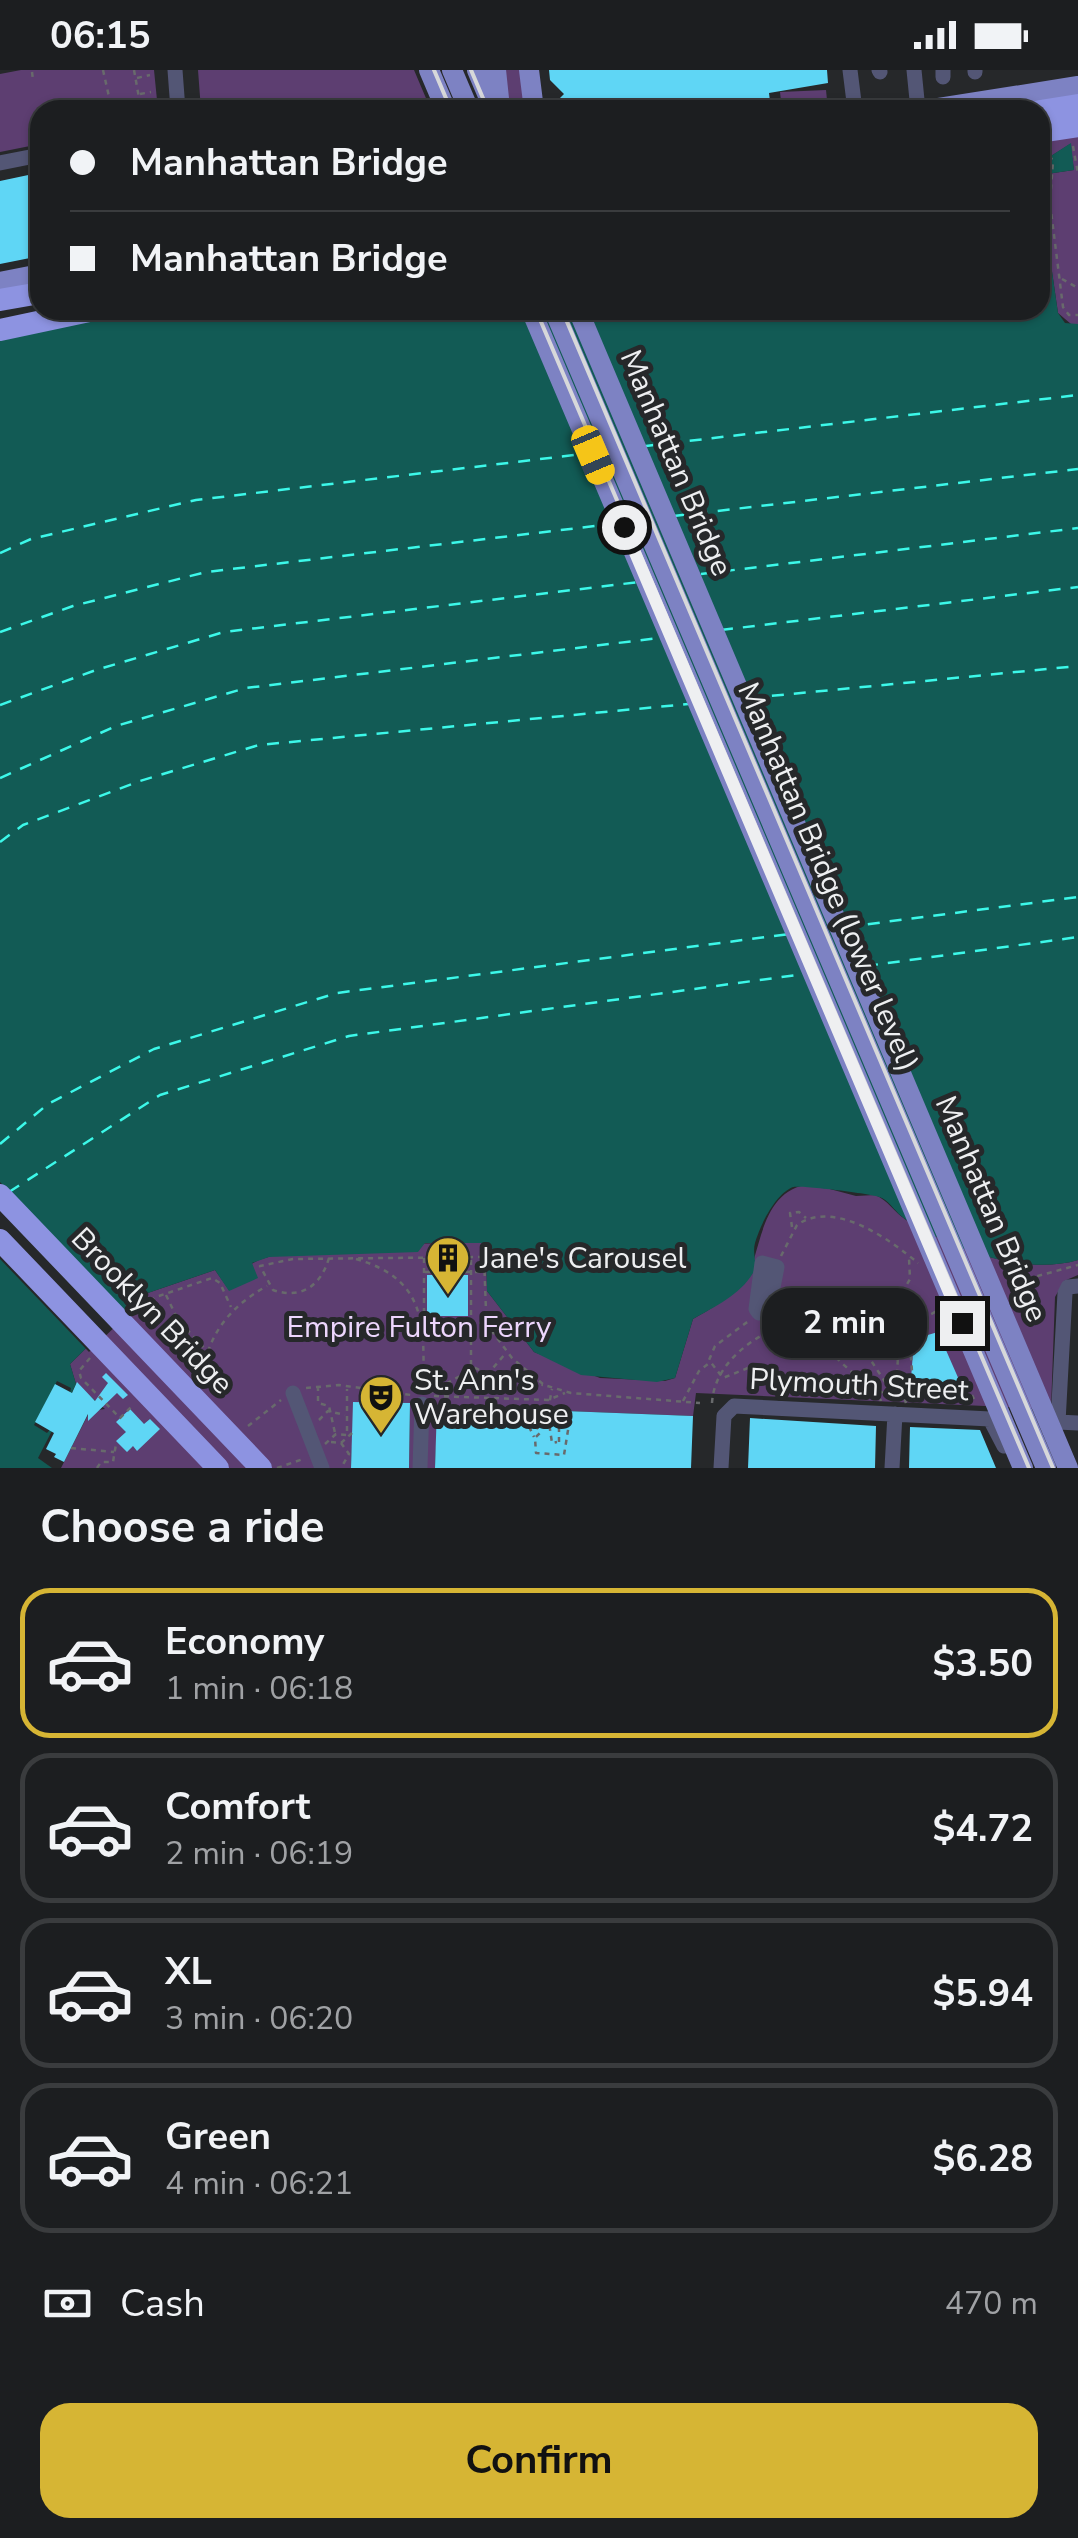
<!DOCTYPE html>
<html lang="en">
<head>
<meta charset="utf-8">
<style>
  :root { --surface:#1c1e20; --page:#292b2d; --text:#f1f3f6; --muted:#a0a2a5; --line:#3a3c3e; --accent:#d6b534 }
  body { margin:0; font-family:"Nunito Sans",sans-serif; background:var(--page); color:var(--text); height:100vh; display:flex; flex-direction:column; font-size:38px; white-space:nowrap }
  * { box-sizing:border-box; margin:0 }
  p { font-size:32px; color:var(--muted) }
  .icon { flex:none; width:55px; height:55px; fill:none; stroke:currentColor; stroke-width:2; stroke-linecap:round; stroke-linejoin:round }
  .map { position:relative; height:1398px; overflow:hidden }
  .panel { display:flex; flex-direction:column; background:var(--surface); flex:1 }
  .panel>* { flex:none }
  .banner { position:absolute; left:30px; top:30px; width:1020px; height:220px; border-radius:30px; box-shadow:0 2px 8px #0004,0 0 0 2px var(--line); display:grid; align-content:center; height:220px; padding:0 40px; background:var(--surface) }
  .end { position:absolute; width:45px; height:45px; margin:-22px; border:12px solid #eeeff1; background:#111; box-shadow:0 0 0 5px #111 }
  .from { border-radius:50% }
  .bubble { position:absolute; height:70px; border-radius:30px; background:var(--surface); box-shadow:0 2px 8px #0004,0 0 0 2px var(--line); font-size:32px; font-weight:700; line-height:70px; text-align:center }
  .car { position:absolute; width:30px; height:60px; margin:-30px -15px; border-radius:12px; box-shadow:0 0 8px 2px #0007; background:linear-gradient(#f5c518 24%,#345 0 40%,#f5c518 0 76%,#345 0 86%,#f5c518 0) }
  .banner b { display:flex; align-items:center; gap:35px; height:95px; font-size:38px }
  .banner b+b { border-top:2px solid var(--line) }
  .banner i { width:25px; height:25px; background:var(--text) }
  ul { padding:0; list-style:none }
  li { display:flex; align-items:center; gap:30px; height:150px; margin:0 20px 15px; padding:0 20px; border:5px solid var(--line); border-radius:30px }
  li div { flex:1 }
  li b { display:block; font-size:38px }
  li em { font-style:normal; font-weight:700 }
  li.on { border-color:var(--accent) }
  li>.icon { width:90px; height:90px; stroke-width:1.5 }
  h2 { padding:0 40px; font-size:45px; line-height:120px }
  .pay { display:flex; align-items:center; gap:25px; height:110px; padding:0 40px; font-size:38px }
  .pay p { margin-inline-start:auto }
  .cta { display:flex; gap:20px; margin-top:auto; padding:20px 40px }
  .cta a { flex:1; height:115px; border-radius:30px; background:var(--accent); color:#111; font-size:40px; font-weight:700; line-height:115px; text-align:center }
  .status { display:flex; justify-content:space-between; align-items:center; height:70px; padding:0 50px; background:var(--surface); direction:ltr }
  .status svg { height:28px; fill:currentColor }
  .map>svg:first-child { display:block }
  .green { fill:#5d3e71 }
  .water { fill:#125b55 }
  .pier { fill:#26282a }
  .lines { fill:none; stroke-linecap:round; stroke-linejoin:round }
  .ferry { stroke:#3cf8e9; stroke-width:2.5; stroke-dasharray:12 10; stroke-linecap:butt }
  .building { fill:#5fd6f5 }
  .path { stroke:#686a6c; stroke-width:2.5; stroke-dasharray:5 5; stroke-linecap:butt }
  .minor { stroke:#535675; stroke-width:15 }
  .major { stroke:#7d82c3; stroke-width:20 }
  .highway { stroke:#8d93e1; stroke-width:22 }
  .rail { stroke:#d7d8da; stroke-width:4 }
  .route { stroke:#eeeff1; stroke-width:12 }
  .labels { text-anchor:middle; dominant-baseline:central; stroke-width:10; stroke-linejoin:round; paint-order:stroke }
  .street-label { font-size:30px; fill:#eeeff1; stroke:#26282a }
  .poi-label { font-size:30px; fill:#eeeff1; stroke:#26282a; text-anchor:start }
  .park-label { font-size:30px; fill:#edd6fd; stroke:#26282a }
</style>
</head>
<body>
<div class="status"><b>06:15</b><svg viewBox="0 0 49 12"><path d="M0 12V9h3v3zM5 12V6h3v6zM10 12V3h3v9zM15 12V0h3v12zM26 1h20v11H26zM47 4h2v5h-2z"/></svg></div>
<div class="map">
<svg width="1078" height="1398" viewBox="0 0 1078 1398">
  <rect width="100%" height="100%" fill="#26282a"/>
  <path class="green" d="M21 0H154L158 40H40V74L0 82V4Z
    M198 0H414L431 40H201Z
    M501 0H523L527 40H506Z
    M826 20 827 30 782 40 780 22Z
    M1078 32V254H1071L1058 243 1040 118V105L1074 100 1070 74 1040 93V40H1028Z
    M811 1114 856 1126 875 1125C888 1130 894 1142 906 1150 952 1179 1024 1206 1078 1190V1205L1064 1211 1055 1227 1051 1339 696 1323 693 1346 438 1336 435 1398H409L410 1333 354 1332 351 1398H61L90 1341 105 1339 76 1314 70 1294 139 1226 215 1200 229 1220C236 1211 245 1197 255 1192 290 1173 441 1173 486 1173L487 1221 534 1282 600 1308 665 1311 675 1308 693 1249C717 1236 745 1218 754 1189 763 1159 770 1118 811 1114Z"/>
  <path class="water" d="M1071 73 1074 100 1040 105V93Z
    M1040 118 1058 243 1065 253 1078 254V1190C1025 1206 950 1179 905 1149 896 1143 891 1133 882 1128 877 1124 800 1115 793 1117 775 1124 760 1156 755 1173 752 1184 758 1193 753 1203 740 1225 714 1237 693 1249L675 1308 657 1312 581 1305 534 1282 487 1221 486 1173H425L418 1182 269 1187 252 1193 258 1208 229 1221 215 1200 139 1226 70 1294 76 1314 69 1328 71 1318 57 1311 34 1355 47 1363 56 1353 38 1388 52 1398H0V270L133 240H1040Z"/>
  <path class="pier" d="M0 1112 127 1245 89 1282 0 1189Z"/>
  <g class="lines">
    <path class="ferry" d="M646 376 1078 325
      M674 446 1078 399
      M0 483 31 469 196 430 583 384
      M701 504 1078 458
      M721 560 1078 517
      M0 562 73 536 206 502 612 454
      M750 628 1078 596
      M0 635 96 600 224 562 639 512
      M0 708 116 656 246 618 659 568
      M0 772 23 755 140 711 259 675 688 634
      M846 857 1078 827
      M866 896 1078 867
      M0 1074 48 1034 154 979 337 923 789 864
      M9 1122 160 1025 349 966 804 904"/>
  </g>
  <path class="building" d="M549 0H827L828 13 769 23 771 40H564L560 28 564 24 550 10Z
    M33 104 40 137V186L0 194V111Z
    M427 1205H468V1246H427Z
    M938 1262 967 1328 919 1325 911 1309 914 1269Z
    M106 1303 128 1325 123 1329 117 1323 88 1351V1344L64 1392 54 1387 56 1384 46 1379 54 1363 35 1352 55 1314 72 1323 77 1312 95 1331 108 1313 102 1307Z
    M353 1332 410 1333 409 1398H351Z
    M437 1336 693 1346 691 1398H435Z
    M130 1339 144 1354 150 1349 160 1359 137 1381 133 1376 127 1382 116 1371 126 1362 116 1352Z
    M750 1348 876 1356 875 1398H748Z
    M910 1357 980 1360 996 1398H909Z"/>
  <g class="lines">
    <path class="path" d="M103 0 112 40
      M134 0 141 39 135 40
      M32 2 33 10
      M137 8 150 5
      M140 24 151 22
      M1073 76 1078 104
      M1044 77 1053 91 1050 133 1063 237 1069 245H1078
      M1062 209 1078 218
      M792 1157 790 1143 799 1142 806 1148
      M781 1186 797 1155C834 1129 889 1169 918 1193
      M329 1188C321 1215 302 1230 273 1220L260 1196 293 1189 484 1187 486 1241 491 1260 512 1288 544 1315 571 1323 700 1333
      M424 1188V1253H486
      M356 1189C430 1210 424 1260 423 1323
      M471 1190V1296L502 1311 543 1315
      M425 1202H482
      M1010 1218 1023 1210 1078 1195
      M166 1225 178 1250 208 1282
      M899 1229 888 1260 899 1284 911 1287 913 1316
      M135 1244 156 1227 212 1208 220 1213 231 1237
      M921 1252 925 1265
      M770 1253C778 1284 810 1277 833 1284 843 1296 879 1324 881 1331
      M90 1288 79 1301 81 1308 120 1348 132 1336
      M181 1289 197 1273
      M748 1298 723 1308 709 1290 715 1276 750 1250
      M206 1299 212 1320
      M487 1305 505 1284
      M202 1311C206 1266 229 1237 267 1216
      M318 1316V1333L329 1336 335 1363
      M306 1318 339 1315 411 1325
      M891 1321 855 1266 853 1251 863 1240 899 1228 910 1209 909 1188
      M429 1323 473 1299
      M878 1323 915 1316
      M972 1325 974 1329
      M434 1326 548 1330 565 1323
      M683 1331 699 1301 708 1294
      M712 1333C714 1299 742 1275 770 1261
      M906 1333 897 1308 899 1261 937 1241
      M548 1340 552 1319
      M517 1344H523L534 1367
      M548 1346 552 1373 557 1372
      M319 1350 328 1341 345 1345
      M248 1356 281 1330
      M331 1372 341 1373 352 1363
      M559 1372V1344L530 1343 540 1363 535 1368 536 1383 564 1385 570 1348
      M341 1373 349 1384 341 1398
      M325 1374 336 1364 347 1365V1319
      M71 1378 114 1382
      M97 1398 101 1392H113L116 1374
      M277 1398 303 1389"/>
    <path class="minor" d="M175 0 178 40
      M850 0 855 40
      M879 0 880 2
      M914 0 918 40
      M943 0V7
      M975 0V2
      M0 93 40 85
      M762 1193 777 1197 769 1238 759 1243 756 1239Z
      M1078 1216 1068 1217 1065 1223 1058 1352 1078 1353
      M293 1323 322 1398
      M420 1398 422 1334
      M721 1398 724 1346 734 1336 990 1349 1004 1376
      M892 1398 895 1344"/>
    <path class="major" d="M429 0 446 40
      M452 0 469 40
      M477 0 494 40
      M496 0 500 38
      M529 0 534 40
      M926 40 1078 16
      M0 212 40 204
      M531 240 1023 1398
      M554 240 1046 1398
      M578 240 1068 1398"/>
    <path class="highway" d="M1040 41 1078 35
      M1040 62 1078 56
      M0 230 40 223
      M0 260 94 240
      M0 1125 261 1398
      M0 1170 218 1398"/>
    <path class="rail" d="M434 0 451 40
      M471 0 488 40
      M536 240 1029 1398
      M562 240 1053 1398"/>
  </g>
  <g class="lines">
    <path class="route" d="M624 457 962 1253"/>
  </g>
  <defs>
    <g id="building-pin" transform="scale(2.25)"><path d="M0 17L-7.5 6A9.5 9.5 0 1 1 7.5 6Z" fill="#d6b534" stroke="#26282a"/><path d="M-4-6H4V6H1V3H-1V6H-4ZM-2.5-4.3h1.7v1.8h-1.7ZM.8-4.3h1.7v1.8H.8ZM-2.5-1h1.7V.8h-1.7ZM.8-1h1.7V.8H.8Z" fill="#111"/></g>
    <g id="theatre-pin" transform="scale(2.25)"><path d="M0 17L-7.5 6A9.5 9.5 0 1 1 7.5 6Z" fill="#d6b534" stroke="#26282a"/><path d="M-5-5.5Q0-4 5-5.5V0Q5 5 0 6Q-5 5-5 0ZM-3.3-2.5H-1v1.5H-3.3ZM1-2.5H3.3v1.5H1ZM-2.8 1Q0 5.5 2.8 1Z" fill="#111"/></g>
  </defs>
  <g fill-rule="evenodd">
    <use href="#building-pin" x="448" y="1188"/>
    <use href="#theatre-pin" x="381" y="1327"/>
  </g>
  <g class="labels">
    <g class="street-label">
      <text transform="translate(676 393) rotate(67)">Manhattan Bridge</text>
      <text transform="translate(828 807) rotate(67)">Manhattan Bridge (lower level)</text>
      <text transform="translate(991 1139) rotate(67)">Manhattan Bridge</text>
      <text transform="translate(152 1241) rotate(46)">Brooklyn Bridge</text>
      <text transform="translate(859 1315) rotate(3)">Plymouth Street</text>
    </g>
    <g class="poi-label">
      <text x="480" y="1188">Jane's Carousel</text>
      <text x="414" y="1310">St. Ann's<tspan x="414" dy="34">Warehouse</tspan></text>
    </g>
    <g class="park-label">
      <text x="419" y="1257">Empire Fulton Ferry</text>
    </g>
  </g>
</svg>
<i class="end from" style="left:624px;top:457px"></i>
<i class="end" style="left:962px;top:1253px"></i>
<div class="bubble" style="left:762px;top:1218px;width:165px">2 min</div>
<i class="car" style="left:593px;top:385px;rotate:157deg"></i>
<div class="banner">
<b><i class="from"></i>Manhattan Bridge</b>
<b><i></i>Manhattan Bridge</b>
</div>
</div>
<section class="panel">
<h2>Choose a ride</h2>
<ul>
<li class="on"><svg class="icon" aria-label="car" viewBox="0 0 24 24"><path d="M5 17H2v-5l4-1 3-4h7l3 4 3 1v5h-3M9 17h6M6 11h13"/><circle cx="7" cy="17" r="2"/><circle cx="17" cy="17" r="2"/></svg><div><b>Economy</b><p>1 min · 06:18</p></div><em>$3.50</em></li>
<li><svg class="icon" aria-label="car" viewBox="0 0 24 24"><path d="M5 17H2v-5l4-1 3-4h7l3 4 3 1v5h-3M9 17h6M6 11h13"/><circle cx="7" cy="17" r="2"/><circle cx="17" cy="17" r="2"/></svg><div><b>Comfort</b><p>2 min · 06:19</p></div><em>$4.72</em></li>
<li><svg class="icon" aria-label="car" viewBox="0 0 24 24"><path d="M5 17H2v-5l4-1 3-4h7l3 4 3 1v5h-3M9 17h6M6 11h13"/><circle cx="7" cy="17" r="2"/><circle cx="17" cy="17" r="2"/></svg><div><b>XL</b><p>3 min · 06:20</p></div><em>$5.94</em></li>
<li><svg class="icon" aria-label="car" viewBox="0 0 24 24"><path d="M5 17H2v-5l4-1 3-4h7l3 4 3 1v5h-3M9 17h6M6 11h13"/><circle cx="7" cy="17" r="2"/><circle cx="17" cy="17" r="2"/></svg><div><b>Green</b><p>4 min · 06:21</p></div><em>$6.28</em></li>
</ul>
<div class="pay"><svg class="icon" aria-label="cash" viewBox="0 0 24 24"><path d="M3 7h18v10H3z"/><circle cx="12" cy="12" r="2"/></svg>Cash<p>470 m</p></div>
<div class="cta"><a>Confirm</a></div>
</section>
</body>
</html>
